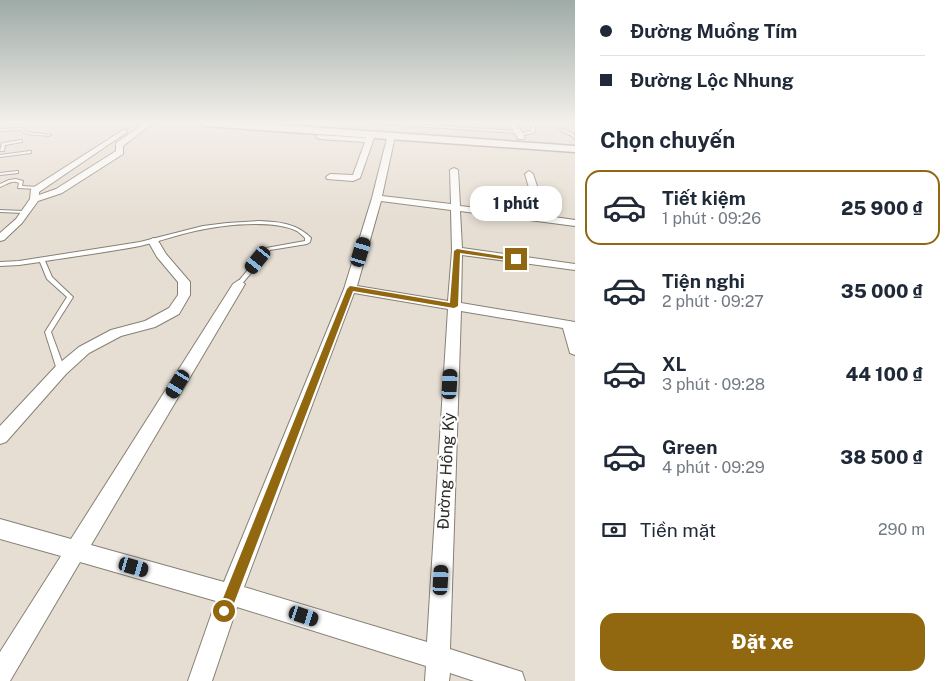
<!DOCTYPE html>
<html lang="vi">
<head>
<meta charset="utf-8">
<style>
  :root { --surface:#fff; --page:#f6f6f7; --text:#1f2937; --muted:#747a83; --line:#e0e1e3; --accent:#916710 }
  body { margin:0; font-family:"Public Sans",sans-serif; background:var(--page); color:var(--text); height:100vh; display:flex; flex-direction:column; font-size:19px; white-space:nowrap }
  * { box-sizing:border-box; margin:0 }
  p { font-size:16px; color:var(--muted) }
  .icon { flex:none; width:28px; height:28px; fill:none; stroke:currentColor; stroke-width:2; stroke-linecap:round; stroke-linejoin:round }
  .map { position:relative; flex:1; overflow:hidden }
  .side { display:flex; flex-direction:column; background:var(--surface); width:375px }
  .side>* { flex:none }
  .guide { display:grid; align-content:center; height:110px; padding:0 25px; background:var(--surface) }
  .end { position:absolute; width:22px; height:22px; margin:-11px; border:6px solid #916710; background:#fff; box-shadow:0 0 0 2px #fff }
  .from { border-radius:50% }
  .bubble { position:absolute; height:35px; border-radius:15px; background:var(--surface); box-shadow:0 2px 8px #0003; font-size:16px; font-weight:800; line-height:35px; text-align:center }
  .car { position:absolute; width:15px; height:30px; margin:-15px -8px; border-radius:6px; box-shadow:0 0 4px 1px #0007; background:linear-gradient(#222 24%,#8ab4d8 0 40%,#222 0 76%,#8ab4d8 0 86%,#222 0) }
  .guide b { display:flex; align-items:center; gap:18px; height:48px; font-size:19px }
  .guide b+b { border-top:1px solid var(--line) }
  .guide i { width:12px; height:12px; background:var(--text) }
  ul { padding:0; list-style:none }
  li { display:flex; align-items:center; gap:15px; height:75px; margin:0 10px 8px; padding:0 15px; border:2px solid transparent; border-radius:15px }
  li div { flex:1 }
  li b { display:block; font-size:19px }
  li em { font-style:normal; font-weight:800 }
  li.current { border-color:var(--accent) }
  li>.icon { width:45px; height:45px; stroke-width:1.5 }
  h2 { padding:0 25px; font-size:22px; line-height:60px }
  .pay { display:flex; align-items:center; gap:12px; height:55px; padding:0 25px; font-size:19px }
  .pay p { margin-inline-start:auto }
  .action { display:flex; gap:10px; margin-top:auto; padding:10px 25px }
  .action a { flex:1; height:58px; border-radius:15px; background:var(--accent); color:#fff; font-size:20px; font-weight:800; line-height:58px; text-align:center }
  main { display:flex; flex:1; min-height:0 }
  .map>svg:first-child { display:block }
  .lines { fill:none; stroke-linecap:round; stroke-linejoin:round }
  .lane-casing { stroke:#878075; stroke-width:2 }
  .street-casing { stroke:#878075; stroke-width:2 }
  .primary-casing { stroke:#878075; stroke-width:3 }
  .lane { fill:#fff; fill-rule:evenodd }
  .street { fill:#fff; fill-rule:evenodd }
  .primary { fill:#fff; fill-rule:evenodd }
  .route { fill:#916710 }
  .labels { text-anchor:middle; dominant-baseline:central; stroke-width:4.5; stroke-linejoin:round; paint-order:stroke }
  .near-street-label { font-size:16px; fill:#2c2a25; stroke:#fff }
</style>
</head>
<body>
<main>
<div class="map">
<svg width="575" height="681" viewBox="0 0 575 681">
  <rect width="100%" height="100%" fill="#e6ded3"/>
  <g class="lines">
    <g class="lane-casing">
      <path id="lane" d="M369 123H391L517 131 519 132 517 133Z
        M532 123H536L534 133 518 136V134L531 131Z
        M21 128 27 132 51 135 49 136 26 134 20 130 0 131V129Z
        M561 128 574 134 575 139 572 136 560 130Z
        M21 140H22V142L5 145 4 151H0L2 143Z
        M30 151H31V153L0 157V155Z
        M17 171H18V173L0 175V173Z
        M16 179 23 181 22 186 38 187 40 188 38 189 18 188 19 183C12 179 6 185 0 187V184L9 180Z
        M0 210 24 211 26 212 24 213 0 212Z
        M259 221C279 222 296 223 311 238L310 242 307 244 270 250 241 285 239 286 236 284 237 283 266 248 305 241V238C303 236 300 233 297 231 272 219 221 225 195 231 176 235 158 242 140 246 108 252 77 256 45 261L52 277 73 297 51 332 65 370 64 372H58L57 370 45 332 67 297 47 279 40 262 19 265 0 266V262L19 261 140 242 203 226 227 223Z"/>
    </g>
    <g class="street-casing">
      <path id="street" d="M145 123H153L123 146V154L62 193 38 201 22 223 4 240 0 241V233L16 219 30 199 31 189 123 130H127V132L39 192V195L56 189 116 151V143Z
        M509 123H516L525 137 524 139H518Z
        M368 133 375 135 360 178 353 181 327 179 326 177 330 174 353 175 365 142 320 139 316 137 317 135 366 138Z
        M388 134 395 136 382 196 451 204 450 170 454 168 458 170 460 206 537 215 525 174 529 171 533 174 547 216 575 220V226L460 211 462 248 575 264V270L462 255 461 303 575 322V355L570 353 563 328 461 311 450 649 522 672 525 681H474L450 673 449 681H425L426 666 237 607 212 681H188L216 601 80 562 10 681H0V652L61 556 0 539V519L71 539 233 284 239 280 245 284 91 545 224 582 344 289 372 198ZM381 201 451 210 452 251 448 301 357 286ZM354 293 448 309 427 642 244 587Z
        M153 238 157 239 166 254 190 282V295L179 314 155 327 121 336 89 353 66 374 6 442 0 444V426L56 366 79 347 111 330 145 321 169 308 178 295V282L157 257 148 241Z"/>
    </g>
    <g class="primary-casing">
      <path id="primary" d="M200 123H254L575 146V152L205 126Z"/>
    </g>
    <use href="#lane" class="lane"/>
    <use href="#street" class="street"/>
    <use href="#primary" class="primary"/>
  </g>
  <linearGradient id="sky" x2="0" y2="1"><stop stop-color="#9eaba7"/><stop offset="0.56" stop-color="#f4f0eb"/><stop offset="1" stop-color="#f4f0eb" stop-opacity="0"/></linearGradient>
  <rect width="575" height="219" fill="url(#sky)"/>
  <path class="route" d="M457 249 520 259 516 261 460 253 458 306 454 308 353 291 231 611 229 616 224 618 220 616 218 611 347 289 350 286 450 303 454 251Z"/>
  <g class="labels">
    <g class="near-street-label">
      <text transform="translate(446 471) rotate(-87)">Đường Hồng Kỳ</text>
    </g>
  </g>
</svg>
<i class="end from" style="left:224px;top:611px"></i>
<i class="end" style="left:516px;top:259px"></i>
<div class="bubble" style="left:470px;top:186px;width:92px">1 phút</div>
<i class="car" style="left:361px;top:252px;rotate:17deg"></i>
<i class="car" style="left:258px;top:260px;rotate:219deg"></i>
<i class="car" style="left:178px;top:384px;rotate:211deg"></i>
<i class="car" style="left:450px;top:384px;rotate:3deg"></i>
<i class="car" style="left:134px;top:567px;rotate:106deg"></i>
<i class="car" style="left:441px;top:580px;rotate:3deg"></i>
<i class="car" style="left:304px;top:616px;rotate:108deg"></i>
</div>
<section class="side">
<div class="guide">
<b><i class="from"></i>Đường Muồng Tím</b>
<b><i></i>Đường Lộc Nhung</b>
</div>
<h2>Chọn chuyến</h2>
<ul>
<li class="current"><svg class="icon" aria-label="car" viewBox="0 0 24 24"><path d="M5 17H2v-5l4-1 3-4h7l3 4 3 1v5h-3M9 17h6M6 11h13"/><circle cx="7" cy="17" r="2"/><circle cx="17" cy="17" r="2"/></svg><div><b>Tiết kiệm</b><p>1 phút · 09:26</p></div><em>25 900 ₫</em></li>
<li><svg class="icon" aria-label="car" viewBox="0 0 24 24"><path d="M5 17H2v-5l4-1 3-4h7l3 4 3 1v5h-3M9 17h6M6 11h13"/><circle cx="7" cy="17" r="2"/><circle cx="17" cy="17" r="2"/></svg><div><b>Tiện nghi</b><p>2 phút · 09:27</p></div><em>35 000 ₫</em></li>
<li><svg class="icon" aria-label="car" viewBox="0 0 24 24"><path d="M5 17H2v-5l4-1 3-4h7l3 4 3 1v5h-3M9 17h6M6 11h13"/><circle cx="7" cy="17" r="2"/><circle cx="17" cy="17" r="2"/></svg><div><b>XL</b><p>3 phút · 09:28</p></div><em>44 100 ₫</em></li>
<li><svg class="icon" aria-label="car" viewBox="0 0 24 24"><path d="M5 17H2v-5l4-1 3-4h7l3 4 3 1v5h-3M9 17h6M6 11h13"/><circle cx="7" cy="17" r="2"/><circle cx="17" cy="17" r="2"/></svg><div><b>Green</b><p>4 phút · 09:29</p></div><em>38 500 ₫</em></li>
</ul>
<div class="pay"><svg class="icon" aria-label="cash" viewBox="0 0 24 24"><path d="M3 7h18v10H3z"/><circle cx="12" cy="12" r="2"/></svg>Tiền mặt<p>290 m</p></div>
<div class="action"><a>Đặt xe</a></div>
</section>
</main>
</body>
</html>
